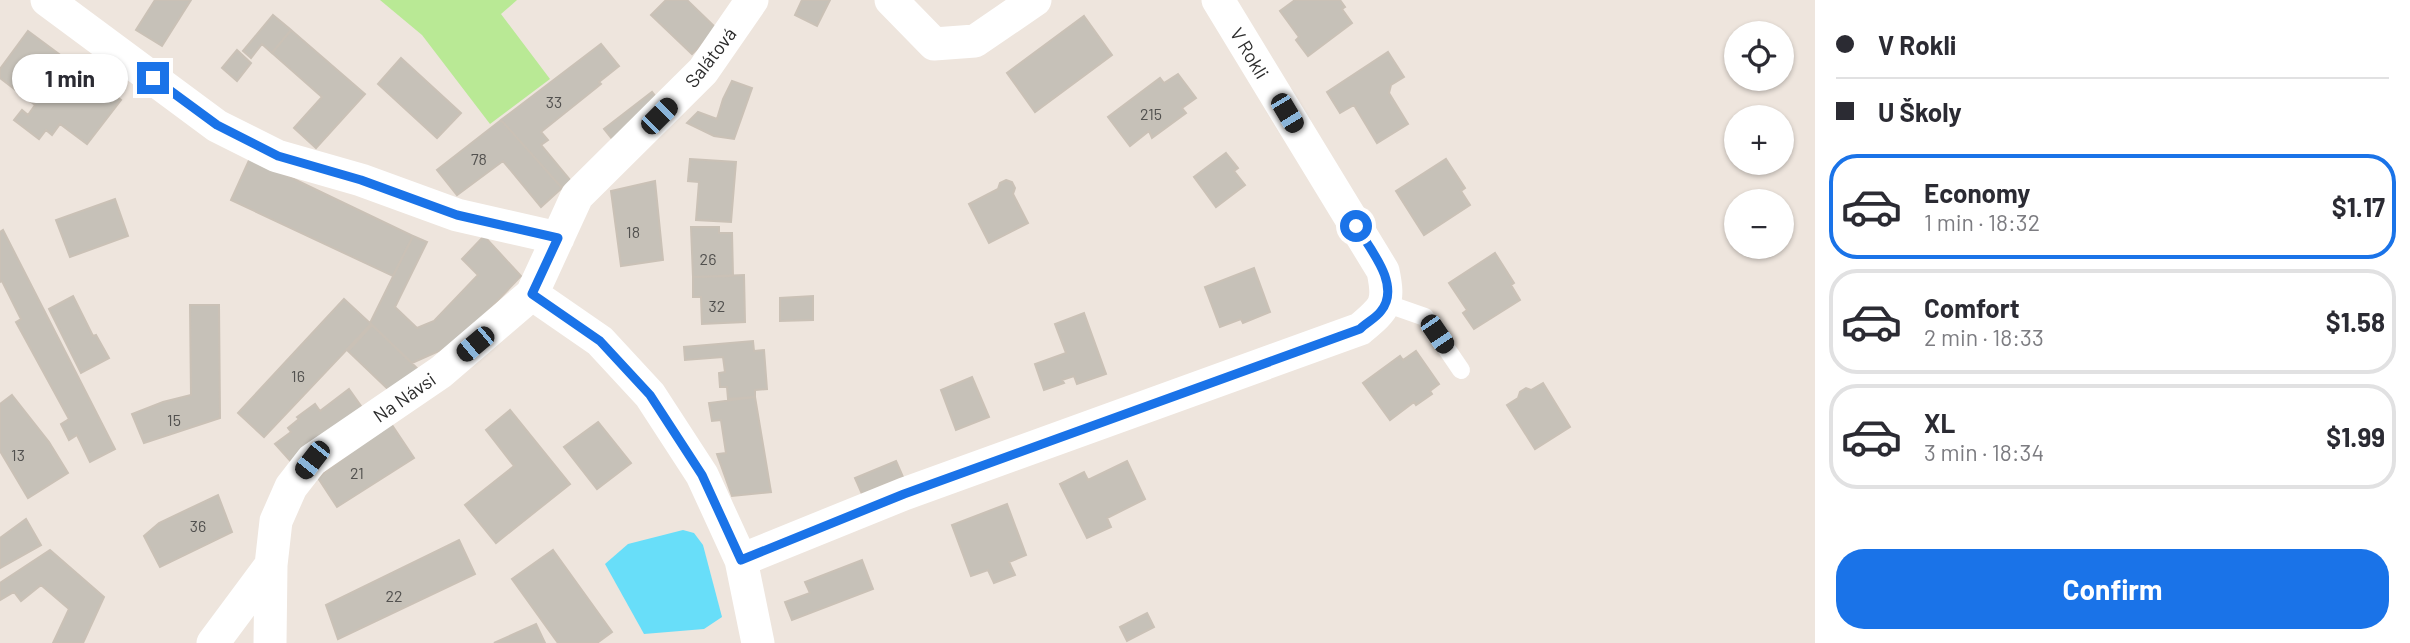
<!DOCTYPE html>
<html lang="en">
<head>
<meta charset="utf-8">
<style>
  :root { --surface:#fff; --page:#f7f7f7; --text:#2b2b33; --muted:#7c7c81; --line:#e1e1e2; --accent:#1a73e8 }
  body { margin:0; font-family:Barlow,sans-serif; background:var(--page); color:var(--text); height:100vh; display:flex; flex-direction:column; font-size:26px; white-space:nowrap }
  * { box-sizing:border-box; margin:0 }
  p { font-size:23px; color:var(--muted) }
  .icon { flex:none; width:38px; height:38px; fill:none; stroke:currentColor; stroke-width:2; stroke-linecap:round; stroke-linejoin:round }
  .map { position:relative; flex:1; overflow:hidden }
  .details { display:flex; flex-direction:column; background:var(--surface); width:595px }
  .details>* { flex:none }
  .guide { display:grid; align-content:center; height:154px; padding:0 21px; background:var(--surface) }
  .fabs { position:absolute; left:1724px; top:21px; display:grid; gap:14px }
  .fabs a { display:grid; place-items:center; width:70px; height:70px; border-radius:50%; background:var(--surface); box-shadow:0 2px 5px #0004; font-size:35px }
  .end { position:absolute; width:32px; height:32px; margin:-16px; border:9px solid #1a73e8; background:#fff; box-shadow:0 0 0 4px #fff }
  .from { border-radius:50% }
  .bubble { position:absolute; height:49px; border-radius:24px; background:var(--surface); box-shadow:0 2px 5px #0004; font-size:23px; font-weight:700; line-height:49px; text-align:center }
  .car { position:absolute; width:21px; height:42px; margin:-21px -10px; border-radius:9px; box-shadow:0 0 5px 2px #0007; background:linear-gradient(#222 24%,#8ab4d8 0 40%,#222 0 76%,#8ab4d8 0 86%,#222 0) }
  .guide b { display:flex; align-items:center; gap:24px; height:66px; font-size:26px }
  .guide b+b { border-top:2px solid var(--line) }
  .guide i { width:18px; height:18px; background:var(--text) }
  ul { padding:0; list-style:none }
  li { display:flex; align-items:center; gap:21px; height:105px; margin:0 14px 10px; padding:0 7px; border:4px solid var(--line); border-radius:28px }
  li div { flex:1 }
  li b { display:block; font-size:26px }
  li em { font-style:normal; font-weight:700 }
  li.on { border-color:var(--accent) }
  li>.icon { width:63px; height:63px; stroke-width:1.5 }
  .action { display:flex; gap:14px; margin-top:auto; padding:14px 21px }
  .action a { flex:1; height:80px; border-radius:28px; background:var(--accent); color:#fff; font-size:28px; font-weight:700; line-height:80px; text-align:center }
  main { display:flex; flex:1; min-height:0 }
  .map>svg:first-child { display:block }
  .green { fill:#b9e995 }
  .water { fill:#68def9 }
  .building { fill:#c6c1b8; stroke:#cac1b6; stroke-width:2 }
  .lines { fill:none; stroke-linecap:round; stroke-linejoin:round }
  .lane { stroke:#fff; stroke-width:18 }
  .street { stroke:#fff; stroke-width:33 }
  .route { stroke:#1a73e8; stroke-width:9 }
  .labels { text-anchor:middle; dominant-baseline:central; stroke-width:5; stroke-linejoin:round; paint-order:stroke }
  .number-label { font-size:16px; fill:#52514f }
  .street-label { font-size:19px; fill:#2c2c2c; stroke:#fff }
</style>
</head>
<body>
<main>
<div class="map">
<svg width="1815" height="643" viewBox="0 0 1815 643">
  <rect width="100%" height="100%" fill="#eee5dd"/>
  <path class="green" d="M380 0H517L501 14 550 79 490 124 422 35Z"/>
  <path class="water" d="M683 530 694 533 703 545 722 617 704 629 644 634 605 564 628 544Z"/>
  <path class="building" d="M155 0H191L162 46 136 30Z
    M666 0H687L717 29 692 54 651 15Z
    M802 0H830L817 26 795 15Z
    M1295 0H1340L1345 7 1342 9 1352 23 1308 56 1296 40 1299 37 1280 11Z
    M273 15 291 30 272 53 262 44 251 58 243 51Z
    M1084 16 1112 55 1035 112 1007 73Z
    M291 30 365 94 316 148 294 128 322 97 272 53Z
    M28 31 121 100 87 144 60 124 52 135 46 130 39 139 14 120 22 110 28 115 35 105 0 78V69Z
    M601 44 619 66 599 82 601 84 541 132 548 140 541 145 571 181 562 188 501 120Z
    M237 50 251 63 237 81 222 68Z
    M1388 52 1404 77 1391 85 1389 93 1408 124 1377 143 1354 105 1340 113 1327 92Z
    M401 58 461 113 437 138 378 84Z
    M1178 74 1196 98 1182 108 1186 113 1152 138 1149 131 1130 146 1108 117 1160 78 1164 83Z
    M732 81 752 88 734 139 714 136 687 123 698 112 717 119 723 99Z
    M652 92 665 108 616 144 604 129Z
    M501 120 562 188 541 207 503 161 457 195 437 170Z
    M1226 153 1238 168 1234 171 1245 185 1216 207 1194 177Z
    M250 158 413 236 393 276 231 200Z
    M690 159 736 162 731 222 696 220 699 182 688 181Z
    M1446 159 1465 188 1461 191 1470 205 1424 235 1396 191Z
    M1006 180 1012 182 1015 188 1013 194 1028 223 989 243 969 204 998 189 1000 183Z
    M655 181 663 260 621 266 611 191Z
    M115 199 128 236 70 257 56 220Z
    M691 227H719V233H732L733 276 693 277Z
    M3 230 115 449 90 462 77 435 69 440 61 424 69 419 16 322 21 319 2 281 0 282V232Z
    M413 236 427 242 395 307 417 328 434 321 478 275 462 259 484 236 521 276 457 343 412 363 370 323Z
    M1495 253 1514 283 1511 285 1520 300 1474 329 1463 313 1467 310 1449 283Z
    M1254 268 1270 312 1243 323 1241 319 1220 327 1205 287Z
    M744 275 745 322 702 324 701 297H693V277Z
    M73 296 93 336 96 335 109 358 81 373 49 309Z
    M813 296V320L780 321V298Z
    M344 299 371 324 264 437 238 413Z
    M190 305H219L220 418 144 443 132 414 163 402 191 395Z
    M1084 313 1106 374 1077 384 1074 376 1062 380 1064 383 1044 390 1035 364 1066 353 1055 324Z
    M372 325 424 375 395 396 348 351Z
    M753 341 754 351 764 350 767 389 755 390V397L728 399 727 387H720L719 373 725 372 723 357 685 360 684 347Z
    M1416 351 1439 384 1430 391 1432 394 1416 405 1414 402 1390 420 1363 383 1400 356 1403 360Z
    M972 377 989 417 956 430 941 390Z
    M1543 383 1570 427 1535 449 1507 405 1518 398 1520 392 1526 388 1531 390Z
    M349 389 366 413 293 464 275 444 291 432 288 428 299 419 297 417 315 404 320 411Z
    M12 395 49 442 68 473 28 498 0 451V404Z
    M755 397 771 492 732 496 717 454 726 453 721 420 712 421 709 403Z
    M510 410 570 484 496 543 465 505 514 466 486 430Z
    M390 422 414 458 337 507 318 478Z
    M598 422 631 463 597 489 564 447Z
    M896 461 903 477 862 494 855 478Z
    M1127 461 1145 499 1107 518 1111 527 1087 538 1060 484 1084 472 1088 480Z
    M218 495 232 532 160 567 144 536 159 523Z
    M1007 504 1026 555 1009 562 1015 575 994 583 988 570 971 576 952 525Z
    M26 519 41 545 0 568V538Z
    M459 540 475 574 338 639 326 605Z
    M50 550 104 597 83 643H53L69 609 41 585 21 601 14 592 0 600V583Z
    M553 550 612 632 597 643H558L512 579Z
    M862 560 873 589 792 620 785 602 810 593 805 582Z
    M1147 613 1154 627 1127 641 1120 627Z
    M536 624 545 643H494Z"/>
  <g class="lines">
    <path class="lane" d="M1385 303 1425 317 1461 370"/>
    <path class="street" d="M47 0 217 126 277 156 361 180 457 215 558 238
      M891 0 934 44 975 41 1035 0
      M532 294 600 341 650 395 702 475 741 560 758 643
      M741 560 904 494 1360 329C1385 308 1390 304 1383 271L1218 0
      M213 643 271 565
      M270 643 271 565 276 521 291 487 312 460 441 372 532 294 577 196 703 71 752 0"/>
  </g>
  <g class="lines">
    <path class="route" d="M153 78 217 125 278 156 361 180 457 215 558 238 532 294 600 341 650 395 702 475 741 560 904 494 1360 329C1366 323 1376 318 1381 311 1402 285 1369 248 1356 226"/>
  </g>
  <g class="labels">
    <g class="number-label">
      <text x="554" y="101">33</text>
      <text x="1151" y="113">215</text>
      <text x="479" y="158">78</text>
      <text x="633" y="231">18</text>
      <text x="708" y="258">26</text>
      <text x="717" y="305">32</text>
      <text x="298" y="375">16</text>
      <text x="174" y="419">15</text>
      <text x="18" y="454">13</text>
      <text x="357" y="472">21</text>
      <text x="198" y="525">36</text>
      <text x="394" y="595">22</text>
    </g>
    <g class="street-label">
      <text transform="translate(1250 53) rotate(59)">V Rokli</text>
      <text transform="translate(710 57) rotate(-52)">Salátová</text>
      <text transform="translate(404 397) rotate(-35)">Na Návsi</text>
    </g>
  </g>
</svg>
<div class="fabs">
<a><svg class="icon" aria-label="locate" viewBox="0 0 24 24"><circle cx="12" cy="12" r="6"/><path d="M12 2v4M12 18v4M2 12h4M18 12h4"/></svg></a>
<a>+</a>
<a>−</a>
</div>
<i class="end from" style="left:1356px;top:226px"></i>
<i class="end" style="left:153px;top:78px"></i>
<div class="bubble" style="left:12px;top:54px;width:116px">1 min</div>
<i class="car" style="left:1287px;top:113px;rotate:149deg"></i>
<i class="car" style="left:659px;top:116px;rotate:45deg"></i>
<i class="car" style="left:1437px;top:334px;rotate:146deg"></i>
<i class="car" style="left:475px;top:344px;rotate:230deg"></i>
<i class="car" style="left:312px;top:460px;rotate:218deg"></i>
</div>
<section class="details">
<div class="guide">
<b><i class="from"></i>V Rokli</b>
<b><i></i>U Školy</b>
</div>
<ul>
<li class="on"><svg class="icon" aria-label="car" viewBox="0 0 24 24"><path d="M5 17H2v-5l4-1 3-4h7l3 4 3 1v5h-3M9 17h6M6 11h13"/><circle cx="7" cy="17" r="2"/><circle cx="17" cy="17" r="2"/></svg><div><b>Economy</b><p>1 min · 18:32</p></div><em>$1.17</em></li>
<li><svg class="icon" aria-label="car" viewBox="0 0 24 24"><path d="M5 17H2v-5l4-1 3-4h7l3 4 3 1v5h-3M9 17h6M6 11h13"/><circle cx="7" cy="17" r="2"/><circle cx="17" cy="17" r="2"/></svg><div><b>Comfort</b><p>2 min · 18:33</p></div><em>$1.58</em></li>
<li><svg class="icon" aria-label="car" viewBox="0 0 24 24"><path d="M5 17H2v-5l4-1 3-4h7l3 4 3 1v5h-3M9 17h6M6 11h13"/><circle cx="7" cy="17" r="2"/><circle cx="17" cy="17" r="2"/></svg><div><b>XL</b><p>3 min · 18:34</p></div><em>$1.99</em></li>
</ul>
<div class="action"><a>Confirm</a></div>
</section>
</main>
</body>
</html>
